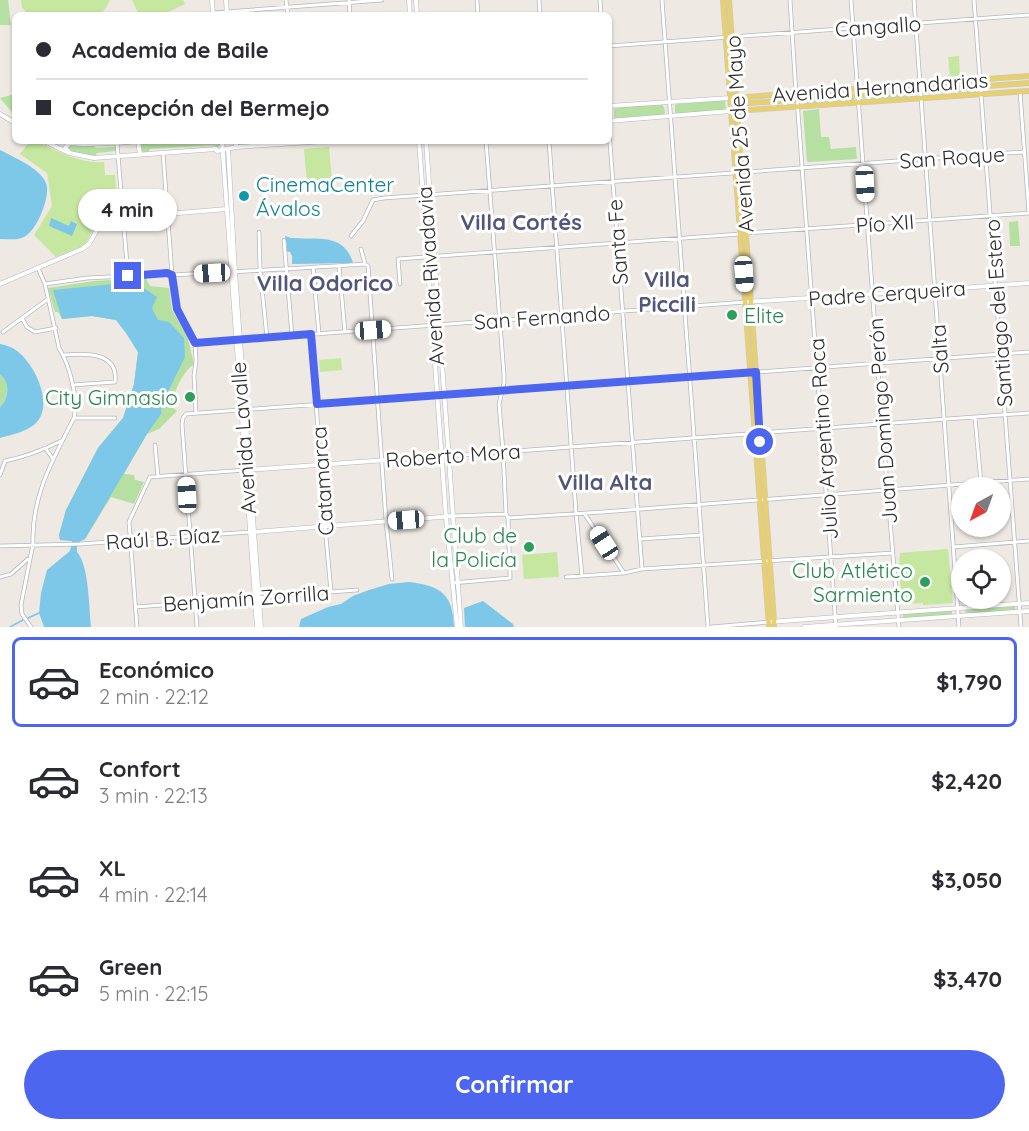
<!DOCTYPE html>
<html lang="es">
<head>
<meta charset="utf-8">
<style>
  :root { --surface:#fff; --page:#f2f2f3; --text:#2b2b33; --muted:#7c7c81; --line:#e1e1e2; --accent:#4d66ef }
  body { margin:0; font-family:Quicksand,sans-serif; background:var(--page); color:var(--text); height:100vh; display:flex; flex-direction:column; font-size:22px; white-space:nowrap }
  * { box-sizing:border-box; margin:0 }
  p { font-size:20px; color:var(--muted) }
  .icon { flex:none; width:33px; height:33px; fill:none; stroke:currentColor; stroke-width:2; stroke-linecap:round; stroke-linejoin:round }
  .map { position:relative; height:627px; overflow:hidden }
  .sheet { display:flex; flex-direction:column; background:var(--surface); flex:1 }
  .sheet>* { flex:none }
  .hud { position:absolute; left:12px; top:12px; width:600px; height:132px; border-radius:9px; box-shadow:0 2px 4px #0004; display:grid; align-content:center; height:132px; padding:0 24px; background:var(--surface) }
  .needle { width:39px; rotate:221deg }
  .buttons { position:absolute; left:951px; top:477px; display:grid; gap:12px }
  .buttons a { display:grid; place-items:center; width:60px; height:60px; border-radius:50%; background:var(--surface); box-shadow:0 2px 4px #0004; font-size:30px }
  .end { position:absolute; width:27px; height:27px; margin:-14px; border:8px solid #4d66ef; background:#fff; box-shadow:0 0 0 3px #fff }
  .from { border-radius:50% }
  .bubble { position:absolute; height:42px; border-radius:21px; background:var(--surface); box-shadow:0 2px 4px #0004; font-size:20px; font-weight:700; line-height:42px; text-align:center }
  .car { position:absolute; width:18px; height:36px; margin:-18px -9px; border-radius:8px; box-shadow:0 0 4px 2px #0007; background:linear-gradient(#fff 24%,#345 0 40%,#fff 0 76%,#345 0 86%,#fff 0) }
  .hud b { display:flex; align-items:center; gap:21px; height:57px; font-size:22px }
  .hud b+b { border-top:2px solid var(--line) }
  .hud i { width:15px; height:15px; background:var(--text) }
  ul { padding:10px 0 0; list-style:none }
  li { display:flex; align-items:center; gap:18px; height:90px; margin:0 12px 9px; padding:0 12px; border:3px solid transparent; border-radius:9px }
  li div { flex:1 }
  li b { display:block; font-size:22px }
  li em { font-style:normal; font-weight:700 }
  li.active { border-color:var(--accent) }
  li>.icon { width:54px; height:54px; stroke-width:1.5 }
  .primary-button { display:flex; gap:12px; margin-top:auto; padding:12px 24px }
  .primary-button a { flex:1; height:69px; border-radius:36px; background:var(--accent); color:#fff; font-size:24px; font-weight:700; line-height:69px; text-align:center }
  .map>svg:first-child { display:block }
  .green { fill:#b5e0a2 }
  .pitch { fill:#c5e79f }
  .water { fill:#7dc7e8 }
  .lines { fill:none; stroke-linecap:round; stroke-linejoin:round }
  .stream { stroke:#7dc7e8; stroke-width:1.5 }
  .minor-casing { stroke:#b5b7c0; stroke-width:4.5 }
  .tertiary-casing { stroke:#b5b7c0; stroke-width:5 }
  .secondary-casing { stroke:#b5b7c0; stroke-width:5 }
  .primary-casing { stroke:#c9c9c9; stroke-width:6 }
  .minor { stroke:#fff; stroke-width:3 }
  .tertiary { stroke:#fff; stroke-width:4 }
  .secondary { stroke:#fff; stroke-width:4 }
  .primary { stroke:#e9d06c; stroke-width:4.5 }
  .route { stroke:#4d66ef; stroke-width:8 }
  .culture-dot { fill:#0f9aa8; stroke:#fff; stroke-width:2 }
  .leisure-dot { fill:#2e9e5b; stroke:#fff; stroke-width:2 }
  .labels { text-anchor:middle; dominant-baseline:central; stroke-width:6; stroke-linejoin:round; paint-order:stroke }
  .street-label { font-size:21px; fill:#2e2e2e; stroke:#fff }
  .culture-label { font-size:21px; fill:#0d838f; stroke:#fff; text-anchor:start }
  .leisure-label { font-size:21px; fill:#27864d; stroke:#fff; text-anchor:end }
  .neighbourhood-label { font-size:22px; font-weight:bold; fill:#50567c; stroke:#fff }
</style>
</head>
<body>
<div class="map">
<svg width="1029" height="627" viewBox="0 0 1029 627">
  <rect width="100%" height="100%" fill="#eee9e2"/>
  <path class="green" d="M0 0H8L11 25H0Z
    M976 89V92L925 94 926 92Z
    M914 93V96L865 100V97Z
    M15 94V116L0 98Z
    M854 98V101L803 104V101Z
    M724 100 725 101 726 108 724 110 677 114 675 112V105L677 104Z
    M662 105 664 107 665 113 663 115 617 119 614 117V110L616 107Z
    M819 109 821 137H829L831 149 856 147 857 159 808 162 807 161 803 111Z
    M193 141H221V144L218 147 213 145 150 149 148 152 144 153 142 151 141 143 147 142 150 144Z
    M70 145 94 146 96 148 115 147 117 149 116 151 97 153 95 156C86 155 75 155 68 149V147Z
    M1018 221 1020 246H1010L1009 222Z
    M146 278 150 286 169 288 172 310 187 335 194 364C181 374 174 391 172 407L177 411 159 429 147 434 124 474 134 475 135 480 144 482 134 504 111 497 85 539 72 541 60 540 59 535 66 510 98 448 123 418 134 384 138 352 126 333 116 320 92 316 62 319 58 312H55L48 288 94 281Z
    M0 374C11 383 8 397 0 408Z
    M1015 606V610L966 614 965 610Z
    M952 610V615L903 619V614Z"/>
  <path class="pitch" d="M21 0H110L107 6 100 15H28L22 7Z
    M132 0H183L185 4 162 15H139Z
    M959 56 960 77 950 78 948 57Z
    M30 141C40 141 47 147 57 151 72 158 87 163 104 162L105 175H115L118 212 98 213 96 224 85 245 56 257 34 235 52 206 47 173 20 154Z
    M329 147 332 181 307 183 304 149Z
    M341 358 342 370 320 372 319 360Z
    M948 549 953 603 923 605V603L902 604 899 566 900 553Z
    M557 552 559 577 524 579 522 555Z"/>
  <path class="water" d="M0 150C13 157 40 168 46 183 51 195 38 227 27 235 19 241 10 239 0 239Z
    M51 218 69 226 71 221 77 224 72 236 49 226Z
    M285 236 291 238C317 240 344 232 353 263L292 264V256L290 252 285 251V248L287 246Z
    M114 284 142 287 157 297 152 308 158 320 169 322 184 338 185 357 162 404 161 414 147 434 85 539 77 543V552C89 565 89 608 91 627H44L39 613 41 593 47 570 70 551 72 541 60 540 59 535 66 510 98 448 123 418 134 384 138 352 126 333 116 320 92 316 62 319 53 290Z
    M0 344C6 345 12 347 17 351 35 364 55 406 35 424 25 432 11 435 0 438 0 430 0 415 0 408 1 405 4 403 5 400 9 390 8 381 0 374Z
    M409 582C441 586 453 594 454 627H299L301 619 328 607 341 604 353 596 369 590 389 584Z
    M483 601 513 624 514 627H465L464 608Z"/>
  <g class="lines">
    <path class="stream" d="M28 618 39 613
      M10 627 23 620"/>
    <g class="minor-casing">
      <path id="minor" d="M286 0 288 15
        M349 0 350 15
        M477 0 478 15
        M539 0 540 15
        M600 0 601 15
        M662 0 708 627
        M790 0 796 93
        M851 0 882 424 899 627
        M914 0 959 627
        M974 0 1021 627
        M213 13 382 0
        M609 46 1029 15
        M1020 92 1029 213
        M797 99 836 627
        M609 130 642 569
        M549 141 576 513 582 576
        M117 143 128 276
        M163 153 172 275 177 308 195 343 196 361 194 376 196 412
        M259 232 260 269 267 338
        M747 233 1029 213
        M351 236 363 221 373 200 384 198 1023 152
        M284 240 292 336
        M361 249 365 264
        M339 266 345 332
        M313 267 319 334
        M45 284 87 278 167 274 172 275C237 272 301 268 365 264L368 266 386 521 392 579
        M400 284 398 259 740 234
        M22 318 27 327 35 332 56 328
        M3 332 48 299
        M311 334 325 526 331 592
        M195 343 746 302
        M64 355C85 353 119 352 115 382L72 385
        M74 418H115
        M975 418 981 483
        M155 445 158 477
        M46 449 53 459
        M449 456 1029 413
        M0 475 5 461C25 457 43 450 61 441
        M584 513 624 573
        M454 516 506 514
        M508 518 603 512 1029 479
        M640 539 701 535
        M0 546 80 544 250 532
        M953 547 1029 541
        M0 577 11 574 28 559
        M566 577 624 573 642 569 893 553
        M452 583 510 578V574L508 518 506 514 503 451 499 404 504 383V375L486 141
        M136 607 357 590
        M31 627 22 614 21 605 33 544C31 497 53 459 74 418 79 399 69 364 59 348L45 284 38 268
        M137 627 129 522 150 477 246 470
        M197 627 182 424 183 418 186 414 1029 352
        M711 627 769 622"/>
    </g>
    <g class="tertiary-casing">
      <path id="tertiary" d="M419 141 446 517 457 627
        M426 141 461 627
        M69 152 65 148 69 143 83 144 117 143
        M0 284 82 249 89 244 102 221 106 219 227 209
        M746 302 935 290 1029 283
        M247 470 443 456
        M253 532 453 516"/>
    </g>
    <g class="secondary-casing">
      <path id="secondary" d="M212 0 213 15
        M226 0 227 15
        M409 0 410 15
        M416 0 417 15
        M609 106 730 98
        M0 114 15 123
        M609 121 731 111
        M44 141 69 153 94 158 216 149 217 151 236 147 325 141
        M138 141 140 155
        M222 141 257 627
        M236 141V147
        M117 143 137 141
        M228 149 235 272 261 627
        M769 622 1029 603
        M804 627 1029 611"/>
    </g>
    <g class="primary-casing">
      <path id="primary" d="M723 0 769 627
        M729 0 774 621V627
        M733 98 1029 76
        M736 104 1029 83
        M734 111 1029 91"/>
    </g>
    <use href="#minor" class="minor"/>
    <use href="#tertiary" class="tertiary"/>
    <use href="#secondary" class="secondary"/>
    <use href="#primary" class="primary"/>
  </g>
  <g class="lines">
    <path class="route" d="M128 276 167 273 172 275 177 309 195 343 311 334 317 404 756 372 760 442"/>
  </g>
  <circle class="culture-dot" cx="244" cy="196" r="6"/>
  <g class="leisure-dot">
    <circle cx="732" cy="315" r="6"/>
    <circle cx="190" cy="397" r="6"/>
    <circle cx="529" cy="547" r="6"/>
    <circle cx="925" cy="582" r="6"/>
  </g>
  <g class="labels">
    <g class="street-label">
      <text transform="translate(878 26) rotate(-4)">Cangallo</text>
      <text transform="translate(880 87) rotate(-4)">Avenida Hernandarias</text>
      <text transform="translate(739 134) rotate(-94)">Avenida 25 de Mayo</text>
      <text transform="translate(952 157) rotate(-4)">San Roque</text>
      <text transform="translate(885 223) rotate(-4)">Pío XII</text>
      <text transform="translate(617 242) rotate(-94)">Santa Fe</text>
      <text transform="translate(430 276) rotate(-94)">Avenida Rivadavia</text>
      <text transform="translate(887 293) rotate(-4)">Padre Cerqueira</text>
      <text transform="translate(998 313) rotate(-94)">Santiago del Estero</text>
      <text transform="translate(542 317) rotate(-4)">San Fernando</text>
      <text transform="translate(939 349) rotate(-94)">Salta</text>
      <text transform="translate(882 421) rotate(-94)">Juan Domingo Perón</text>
      <text transform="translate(243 438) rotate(-94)">Avenida Lavalle</text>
      <text transform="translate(823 439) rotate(-94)">Julio Argentino Roca</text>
      <text transform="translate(453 455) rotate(-4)">Roberto Mora</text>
      <text transform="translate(322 481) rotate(-94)">Catamarca</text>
      <text transform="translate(163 538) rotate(-4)">Raúl B. Díaz</text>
      <text transform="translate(246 598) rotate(-4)">Benjamín Zorrilla</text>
    </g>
    <g class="culture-label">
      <text x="256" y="184">CinemaCenter<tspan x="256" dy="24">Ávalos</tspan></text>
    </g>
    <g class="leisure-label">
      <text x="744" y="315" text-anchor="start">Elite</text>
      <text x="178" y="397">City Gimnasio</text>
      <text x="517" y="535">Club de<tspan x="517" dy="24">la Policía</tspan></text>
      <text x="913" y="570">Club Atlético<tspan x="913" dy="24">Sarmiento</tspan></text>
    </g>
    <g class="neighbourhood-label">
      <text x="521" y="222">Villa Cortés</text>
      <text x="667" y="279">Villa<tspan x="667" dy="25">Piccili</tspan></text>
      <text x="325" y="283">Villa Odorico</text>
      <text x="605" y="482">Villa Alta</text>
    </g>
  </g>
</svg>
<div class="buttons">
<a><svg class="needle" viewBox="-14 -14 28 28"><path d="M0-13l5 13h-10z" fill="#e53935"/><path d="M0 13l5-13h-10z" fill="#7c7c81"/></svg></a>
<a><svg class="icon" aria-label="locate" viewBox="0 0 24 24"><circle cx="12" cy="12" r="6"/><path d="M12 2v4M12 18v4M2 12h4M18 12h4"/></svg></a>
</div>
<i class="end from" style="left:760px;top:442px"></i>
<i class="end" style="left:128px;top:276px"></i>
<div class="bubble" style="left:78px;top:189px;width:99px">4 min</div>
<i class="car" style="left:865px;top:184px;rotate:177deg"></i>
<i class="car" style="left:212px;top:273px;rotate:267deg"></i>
<i class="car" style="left:744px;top:274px;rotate:176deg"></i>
<i class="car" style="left:373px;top:330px;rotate:86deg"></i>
<i class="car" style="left:187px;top:495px;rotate:357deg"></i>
<i class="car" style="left:406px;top:520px;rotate:266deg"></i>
<i class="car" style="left:604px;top:543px;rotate:327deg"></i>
<div class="hud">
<b><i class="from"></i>Academia de Baile</b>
<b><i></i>Concepción del Bermejo</b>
</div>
</div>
<section class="sheet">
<ul>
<li class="active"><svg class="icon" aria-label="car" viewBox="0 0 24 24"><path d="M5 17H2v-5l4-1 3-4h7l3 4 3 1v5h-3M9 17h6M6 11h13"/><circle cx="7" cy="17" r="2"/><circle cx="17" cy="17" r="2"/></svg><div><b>Económico</b><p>2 min · 22:12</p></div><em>$1,790</em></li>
<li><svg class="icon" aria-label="car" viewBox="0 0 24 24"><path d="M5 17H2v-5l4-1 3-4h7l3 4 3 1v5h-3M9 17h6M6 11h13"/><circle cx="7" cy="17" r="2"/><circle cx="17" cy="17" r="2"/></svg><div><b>Confort</b><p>3 min · 22:13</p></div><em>$2,420</em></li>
<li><svg class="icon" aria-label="car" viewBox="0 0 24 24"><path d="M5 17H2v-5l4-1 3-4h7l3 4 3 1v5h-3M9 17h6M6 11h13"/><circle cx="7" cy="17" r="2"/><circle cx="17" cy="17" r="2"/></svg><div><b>XL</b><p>4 min · 22:14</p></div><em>$3,050</em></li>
<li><svg class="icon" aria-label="car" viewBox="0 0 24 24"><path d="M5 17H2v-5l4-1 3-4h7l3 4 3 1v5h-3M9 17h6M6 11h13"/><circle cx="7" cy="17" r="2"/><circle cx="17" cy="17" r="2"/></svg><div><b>Green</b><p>5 min · 22:15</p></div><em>$3,470</em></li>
</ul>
<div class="primary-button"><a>Confirmar</a></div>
</section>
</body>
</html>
